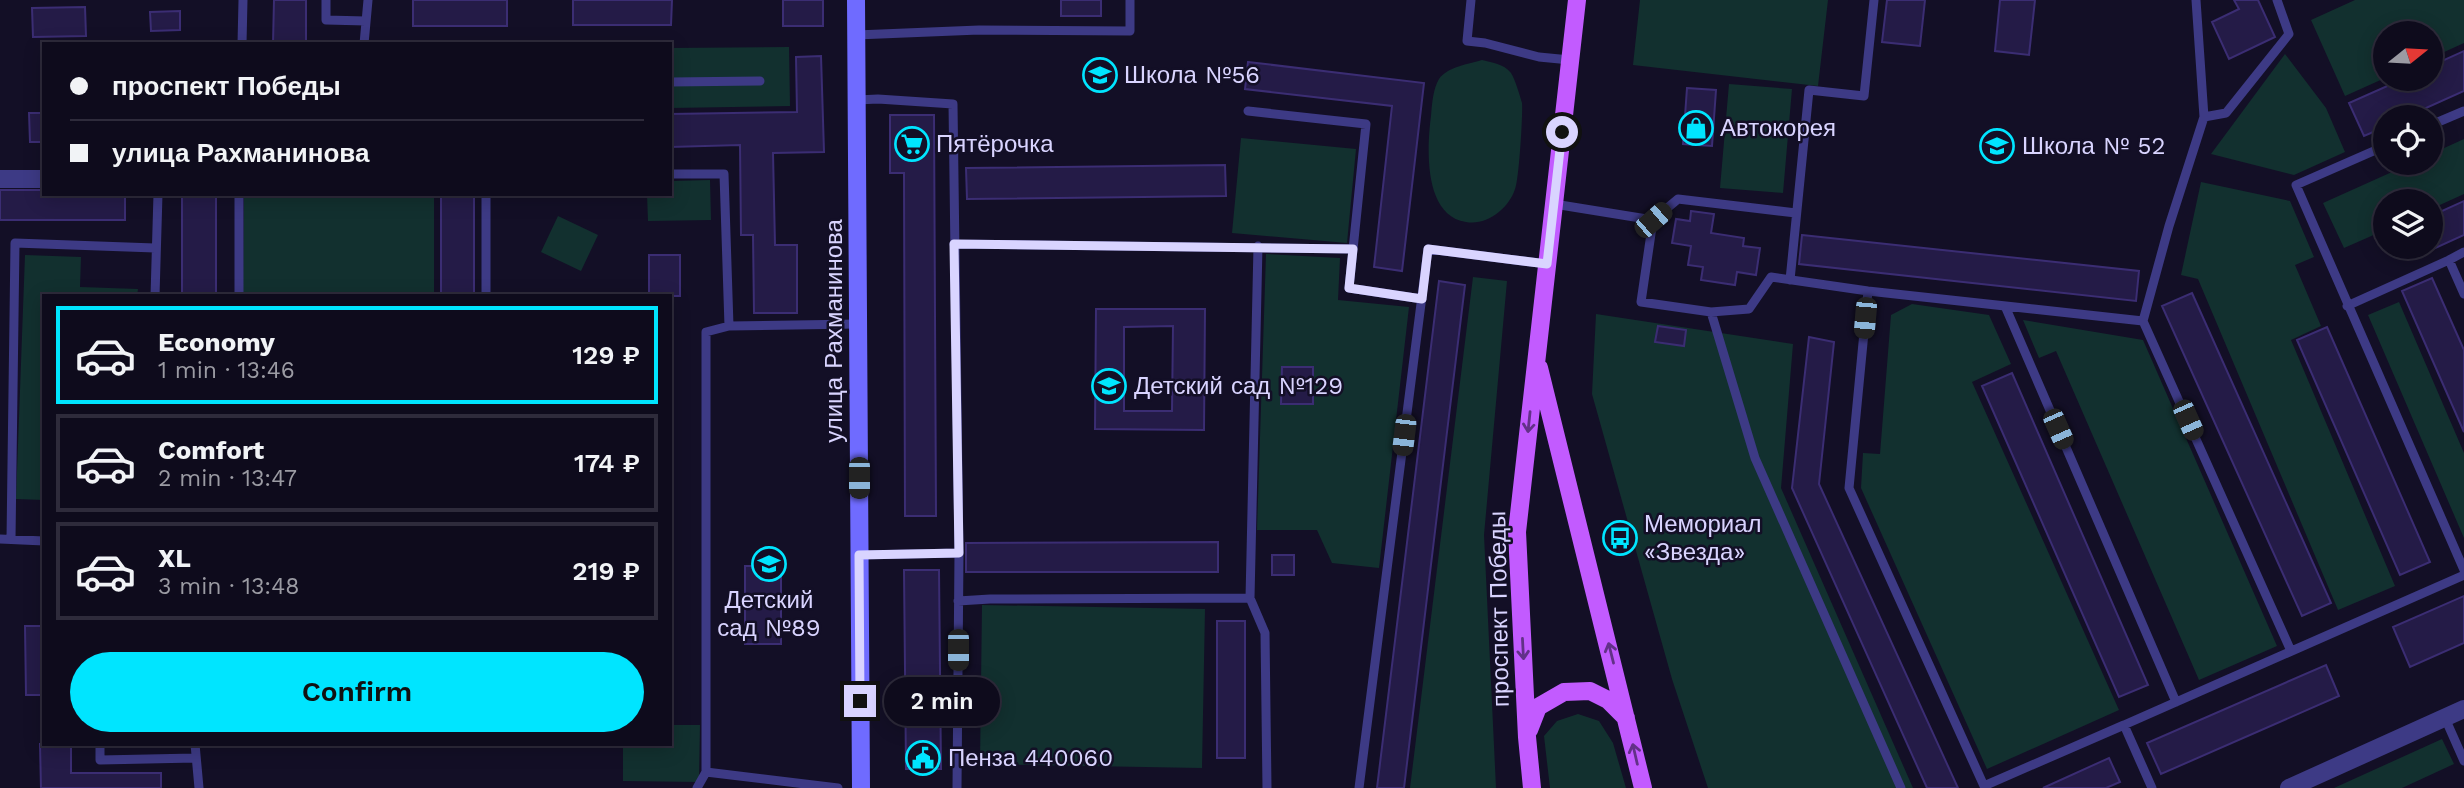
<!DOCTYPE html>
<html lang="en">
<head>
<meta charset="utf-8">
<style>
  :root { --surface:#0e0b1c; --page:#171425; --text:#f1f3f6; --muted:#9b9ba3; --line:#2e2b3b; --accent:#00e5ff }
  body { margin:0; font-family:"Work Sans",sans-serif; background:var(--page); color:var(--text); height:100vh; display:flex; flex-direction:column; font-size:26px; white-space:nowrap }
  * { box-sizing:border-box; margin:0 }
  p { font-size:23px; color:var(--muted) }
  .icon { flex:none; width:38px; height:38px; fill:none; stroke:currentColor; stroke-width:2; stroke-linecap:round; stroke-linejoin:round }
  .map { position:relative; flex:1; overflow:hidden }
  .panel { position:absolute; left:42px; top:294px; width:630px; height:452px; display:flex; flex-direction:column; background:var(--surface); border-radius:0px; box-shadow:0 4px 18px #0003,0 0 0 2px var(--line) }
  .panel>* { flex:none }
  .banner { position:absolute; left:42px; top:42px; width:630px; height:154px; border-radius:0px; box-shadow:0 4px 18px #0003,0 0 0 2px var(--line); display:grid; align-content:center; height:154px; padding:0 28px; background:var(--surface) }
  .needle { width:46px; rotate:72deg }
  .buttons { position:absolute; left:2373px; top:21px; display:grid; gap:14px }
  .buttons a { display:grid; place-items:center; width:70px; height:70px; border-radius:50%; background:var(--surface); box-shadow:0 4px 18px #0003,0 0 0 2px var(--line); font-size:35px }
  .end { position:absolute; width:32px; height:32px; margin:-16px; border:9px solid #d9d4ff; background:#111; box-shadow:0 0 0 4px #111 }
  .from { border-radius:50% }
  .bubble { position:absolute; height:49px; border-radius:24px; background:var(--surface); box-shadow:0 4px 18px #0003,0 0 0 2px var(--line); font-size:23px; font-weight:600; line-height:49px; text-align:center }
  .car { position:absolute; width:21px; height:42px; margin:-21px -10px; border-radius:9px; box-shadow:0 0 5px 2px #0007; background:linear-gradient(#222 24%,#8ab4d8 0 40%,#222 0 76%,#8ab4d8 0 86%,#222 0) }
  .banner b { display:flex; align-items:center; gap:24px; height:66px; font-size:26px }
  .banner b+b { border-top:2px solid var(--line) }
  .banner i { width:18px; height:18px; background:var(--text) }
  ul { padding:12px 0 0; list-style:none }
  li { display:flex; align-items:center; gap:21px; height:98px; margin:0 14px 10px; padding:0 14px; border:4px solid var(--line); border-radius:0px }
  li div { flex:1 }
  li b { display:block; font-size:26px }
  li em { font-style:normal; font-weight:600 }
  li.selected { border-color:var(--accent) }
  li>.icon { width:63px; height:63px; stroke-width:1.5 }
  .button { display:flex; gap:14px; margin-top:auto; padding:14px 28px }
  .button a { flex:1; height:80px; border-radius:42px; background:var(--accent); color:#111; font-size:28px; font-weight:600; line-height:80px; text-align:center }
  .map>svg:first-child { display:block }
  .green { fill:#12302f }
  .building { fill:#241b47; stroke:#3b2d73; stroke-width:2; fill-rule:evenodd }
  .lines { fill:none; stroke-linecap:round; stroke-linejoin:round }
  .service { stroke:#3d3a85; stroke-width:9 }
  .minor { stroke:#3d3a85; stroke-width:18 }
  .secondary { stroke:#6f6bff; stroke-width:18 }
  .primary { stroke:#c25bff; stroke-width:18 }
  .oneway { stroke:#623188 }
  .route { stroke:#d9d4ff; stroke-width:9 }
  .labels { text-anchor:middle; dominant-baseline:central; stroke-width:5; stroke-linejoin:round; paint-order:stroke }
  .poi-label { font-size:24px; fill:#d9d4ff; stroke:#130f26; text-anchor:start }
  .street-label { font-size:24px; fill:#d9d4ff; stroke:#130f26 }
</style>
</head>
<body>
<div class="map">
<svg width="2464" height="788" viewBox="0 0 2464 788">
  <rect width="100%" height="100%" fill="#130f26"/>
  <path class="green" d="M1640 0H1828L1818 86 1633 65Z
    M2355 0H2464V43L2431 58V33H2385V78L2345 96 2311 20Z
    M789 47 790 106 670 108V48Z
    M2285 54 2326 108 2345 152 2294 175 2211 154Z
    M1482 60C1493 63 1504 64 1511 73 1515 79 1520 96 1522 103 1523 113 1519 180 1515 189 1509 208 1487 226 1466 222 1423 215 1427 147 1431 116 1432 104 1433 89 1439 79 1447 67 1469 64 1482 60Z
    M1729 84 1792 89 1783 193 1720 188Z
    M1241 138 1356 149 1347 243 1232 233Z
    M2464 139V194L2431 209V201H2385V230L2344 248 2323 203 2412 163H2431V154Z
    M710 180 711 220 648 221 647 194H670V181Z
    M2201 182 2290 201 2314 257 2295 265 2321 326 2291 340 2395 586 2338 610 2198 279 2181 275Z
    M244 194H434V296H243Z
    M558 216 598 235 581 271 541 252Z
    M1266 254 1340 258 1338 300 1409 307 1379 568 1332 563 1317 530H1257Z
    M25 255 81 257 80 287 138 289 137 296H44V500L16 499Z
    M1473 277 1507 281 1484 535 1496 788H1410Z
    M2399 302 2464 453V538L2368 315Z
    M1912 304 1989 315 2011 364 1972 382 2119 710 1987 769 1861 488 1863 453 1880 454 1891 315Z
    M1596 314 1793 344 1781 488 1913 788H1708L1672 679 1592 394Z
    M2023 320 2143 340 2277 646 2199 680 2056 351 2039 358Z
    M982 605 1205 609 1202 768 980 764Z
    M1578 714 1599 721 1613 743 1626 788H1550L1544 736 1557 721Z
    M670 725H700L699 782 623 781V744H670Z
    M2442 739 2454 764 2402 788H2334Z
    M109 744H185V748H109Z"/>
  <path class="building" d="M274 0H306V44H273Z
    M413 0H507V26H413Z
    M573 0H672L671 25H573Z
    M783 0H823V26H783Z
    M1061 0H1101V16H1061Z
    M1887 0H1925L1920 46 1882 42Z
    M2000 0H2035L2029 55 1995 51Z
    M2234 0H2258L2275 37 2229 59 2212 22 2239 9Z
    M85 7 86 36 33 37 32 8Z
    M180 11V30L151 31 150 12Z
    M2464 51V91L2406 117H2385V127L2364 136 2349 103 2403 79H2431V66Z
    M821 56 824 152 773 153 775 245H797V313H754L753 235H741L740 145 670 147V114L797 112 796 57Z
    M1248 62 1424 83 1402 271 1374 267 1392 106 1245 89Z
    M1687 88 1716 90 1712 146 1683 144Z
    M29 113H44V142H30Z
    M890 115H934L936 516H905L904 173H890Z
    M1225 165 1226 196 967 199 966 168Z
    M0 190H44V194H125V220H0Z
    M182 194H216V296H182Z
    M441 194H474V296H441Z
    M2464 201V235L2431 250V216Z
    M1691 211 1714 214 1711 233 1744 238 1743 246 1760 248 1756 275 1737 272 1735 285 1701 280 1703 267 1688 265 1691 246 1672 243 1676 219 1690 221Z
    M1802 235 2139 271 2136 301 1799 264Z
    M649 255H680V296H649Z
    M2432 278 2464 350V432L2402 291Z
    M1439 281 1465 285 1447 432 1404 788H1377Z
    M2192 293 2331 603 2302 616 2162 306Z
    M1096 309H1205L1204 430 1095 429ZM1173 326 1172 411H1124V327Z
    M1658 326 1686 330 1684 346 1655 342Z
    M2327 327 2430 562 2400 575 2297 340Z
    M1809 337 1834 342 1819 484 1958 788H1927L1792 488Z
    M1282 367H1313V404H1281Z
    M2012 373 2148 685 2119 697 1982 386Z
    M1218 542V572H966V543Z
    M1272 555H1294V575H1272Z
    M745 566H781V644H745Z
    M904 570H939L941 769H906Z
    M2464 596V643L2410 667 2393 627Z
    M1217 621H1245V758H1217Z
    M25 626H44V695H26Z
    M2326 665 2339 696 2161 774 2147 743Z
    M40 744H71V773H161V788H41Z
    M2109 758 2120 782 2106 788H2043Z"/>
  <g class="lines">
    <path class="service" d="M326 0V20L366 21
      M1471 0 1467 41 1485 43 1539 57 1570 60
      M2196 0 2204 117
      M856 35 979 30 1130 31V0
      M242 44 243 0
      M364 44 368 0
      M670 82 760 81
      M857 100 878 99 953 104 959 553 859 555
      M1248 111 1366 124 1349 288 1422 299
      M2431 125 2464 111
      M2385 146 2296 185 2464 570
      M670 174H724L729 326 858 324
      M239 194V296
      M1554 204 1653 220 1641 302 1711 312 1749 309 1771 277 1868 291 2143 321 2291 651
      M1653 220 1678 199 1796 213
      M954 244 1353 249
      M2464 252 2449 260 2464 294
      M1790 280 1809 90 1864 96 1874 0
      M1868 291 1849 488 1984 786 2124 725 2152 788
      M155 296 158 194
      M486 296V194
      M2005 306 2176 702
      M2347 306 2449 260
      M1711 312 1755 458 1901 788
      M2143 321 2169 226 2204 117 2226 113 2289 34 2277 0
      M0 539 44 541
      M11 539 15 243 155 248
      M1250 598 1258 246
      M958 601 990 599 1250 598 1265 633 1267 788
      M2445 718 2464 761
      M2124 725 2464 575
      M100 744V760L195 758
      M195 744 199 788
      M706 772V332L729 326
      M697 788 706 772 838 788
      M957 788 959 553
      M1359 788 1428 249 1547 264"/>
    <path class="minor" d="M0 179H44
      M2289 788 2464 709"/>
    <path class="secondary" d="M856 0 861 788"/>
    <path class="primary" d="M1539 368 1643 788
      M1529 730 1538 707 1564 692 1590 691 1608 700 1626 718
      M1532 788 1527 737 1517 532 1577 0"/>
  </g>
  <defs><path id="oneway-shaft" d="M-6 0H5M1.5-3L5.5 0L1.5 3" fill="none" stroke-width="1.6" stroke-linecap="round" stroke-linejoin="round" transform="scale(1.75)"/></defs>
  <g class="oneway">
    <use href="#oneway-shaft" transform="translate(1529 422) rotate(96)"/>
    <use href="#oneway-shaft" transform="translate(1523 649) rotate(87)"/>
    <use href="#oneway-shaft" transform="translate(1611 653) rotate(-104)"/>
    <use href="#oneway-shaft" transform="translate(1635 754) rotate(-103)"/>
  </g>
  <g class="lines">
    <path class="route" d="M860 701 859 555 959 553 954 244 1353 249 1349 288 1422 299 1428 249 1547 264 1562 132"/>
  </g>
  <defs>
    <g id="school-ring" transform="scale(1.75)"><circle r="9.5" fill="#130f26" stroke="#00e5ff" stroke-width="1.5"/><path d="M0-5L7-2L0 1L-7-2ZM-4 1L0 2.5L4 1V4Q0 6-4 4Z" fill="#00e5ff"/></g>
    <g id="shop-ring" transform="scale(1.75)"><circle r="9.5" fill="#130f26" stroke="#00e5ff" stroke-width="1.5"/><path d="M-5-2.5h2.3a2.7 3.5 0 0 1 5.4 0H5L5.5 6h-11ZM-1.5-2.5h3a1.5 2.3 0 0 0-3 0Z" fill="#00e5ff"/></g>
    <g id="supermarket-ring" transform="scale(1.75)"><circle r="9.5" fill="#130f26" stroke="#00e5ff" stroke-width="1.5"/><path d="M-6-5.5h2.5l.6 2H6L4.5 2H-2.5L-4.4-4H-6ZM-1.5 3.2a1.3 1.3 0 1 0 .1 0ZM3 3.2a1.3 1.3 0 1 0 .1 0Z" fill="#00e5ff"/></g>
    <g id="bus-ring" transform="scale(1.75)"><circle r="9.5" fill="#130f26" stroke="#00e5ff" stroke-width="1.5"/><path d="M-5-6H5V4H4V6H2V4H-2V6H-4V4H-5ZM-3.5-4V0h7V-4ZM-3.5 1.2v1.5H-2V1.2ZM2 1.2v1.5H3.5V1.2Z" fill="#00e5ff"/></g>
    <g id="civic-ring" transform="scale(1.75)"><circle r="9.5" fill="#130f26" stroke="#00e5ff" stroke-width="1.5"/><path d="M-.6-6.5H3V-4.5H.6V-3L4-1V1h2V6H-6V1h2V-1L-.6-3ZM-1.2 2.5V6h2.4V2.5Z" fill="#00e5ff"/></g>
  </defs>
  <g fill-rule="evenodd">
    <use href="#school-ring" x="1100" y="75"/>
    <use href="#shop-ring" x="1696" y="128"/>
    <use href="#supermarket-ring" x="912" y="144"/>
    <use href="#school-ring" x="1997" y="146"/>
    <use href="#school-ring" x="1109" y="386"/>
    <use href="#bus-ring" x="1620" y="538"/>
    <use href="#school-ring" x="769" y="564"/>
    <use href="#civic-ring" x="923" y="758"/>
  </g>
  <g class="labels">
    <g class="poi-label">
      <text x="1124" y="75">Школа №56</text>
      <text x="1720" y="128">Автокорея</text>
      <text x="936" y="144">Пятёрочка</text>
      <text x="2022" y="146">Школа № 52</text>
      <text x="1134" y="386">Детский сад №129</text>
      <text x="1644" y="524">Мемориал<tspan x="1644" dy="28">«Звезда»</tspan></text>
      <text x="769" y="600" text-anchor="middle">Детский<tspan x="769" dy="28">сад №89</tspan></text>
      <text x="948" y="758">Пенза 440060</text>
    </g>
    <g class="street-label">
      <text transform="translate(834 331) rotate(-90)">улица Рахманинова</text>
      <text transform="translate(1499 609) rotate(-91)">проспект Победы</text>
    </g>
  </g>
</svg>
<div class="buttons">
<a><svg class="needle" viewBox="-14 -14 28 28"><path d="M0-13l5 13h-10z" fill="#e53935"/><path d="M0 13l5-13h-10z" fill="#9b9ba3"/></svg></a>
<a><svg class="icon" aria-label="locate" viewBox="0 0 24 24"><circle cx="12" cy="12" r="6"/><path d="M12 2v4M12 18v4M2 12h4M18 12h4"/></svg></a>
<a><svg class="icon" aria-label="layers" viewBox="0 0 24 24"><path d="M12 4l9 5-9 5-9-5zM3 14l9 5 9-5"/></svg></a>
</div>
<i class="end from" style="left:1562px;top:132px"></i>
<i class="end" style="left:860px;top:701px"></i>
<div class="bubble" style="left:884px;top:677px;width:116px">2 min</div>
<i class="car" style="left:1653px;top:220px;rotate:49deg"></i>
<i class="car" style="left:1865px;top:318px;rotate:185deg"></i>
<i class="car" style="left:2188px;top:420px;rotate:156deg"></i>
<i class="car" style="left:2058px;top:429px;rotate:156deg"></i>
<i class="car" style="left:1404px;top:435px;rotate:187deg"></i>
<i class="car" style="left:859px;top:478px;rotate:180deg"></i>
<i class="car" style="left:958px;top:650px;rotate:180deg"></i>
<div class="banner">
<b><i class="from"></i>проспект Победы</b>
<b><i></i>улица Рахманинова</b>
</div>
<section class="panel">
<ul>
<li class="selected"><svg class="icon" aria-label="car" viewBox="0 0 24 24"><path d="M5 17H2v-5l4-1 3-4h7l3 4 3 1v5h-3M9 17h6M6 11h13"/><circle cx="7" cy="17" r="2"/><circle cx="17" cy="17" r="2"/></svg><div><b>Economy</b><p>1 min · 13:46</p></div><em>129 ₽</em></li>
<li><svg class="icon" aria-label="car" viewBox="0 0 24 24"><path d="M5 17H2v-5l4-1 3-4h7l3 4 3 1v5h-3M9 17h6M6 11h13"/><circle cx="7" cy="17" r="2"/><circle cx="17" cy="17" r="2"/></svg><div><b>Comfort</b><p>2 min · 13:47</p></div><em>174 ₽</em></li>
<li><svg class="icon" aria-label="car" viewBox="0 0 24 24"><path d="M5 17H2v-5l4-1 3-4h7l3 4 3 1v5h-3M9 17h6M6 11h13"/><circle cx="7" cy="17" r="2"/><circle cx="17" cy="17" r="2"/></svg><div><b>XL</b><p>3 min · 13:48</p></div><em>219 ₽</em></li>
</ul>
<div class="button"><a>Confirm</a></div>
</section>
</div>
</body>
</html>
